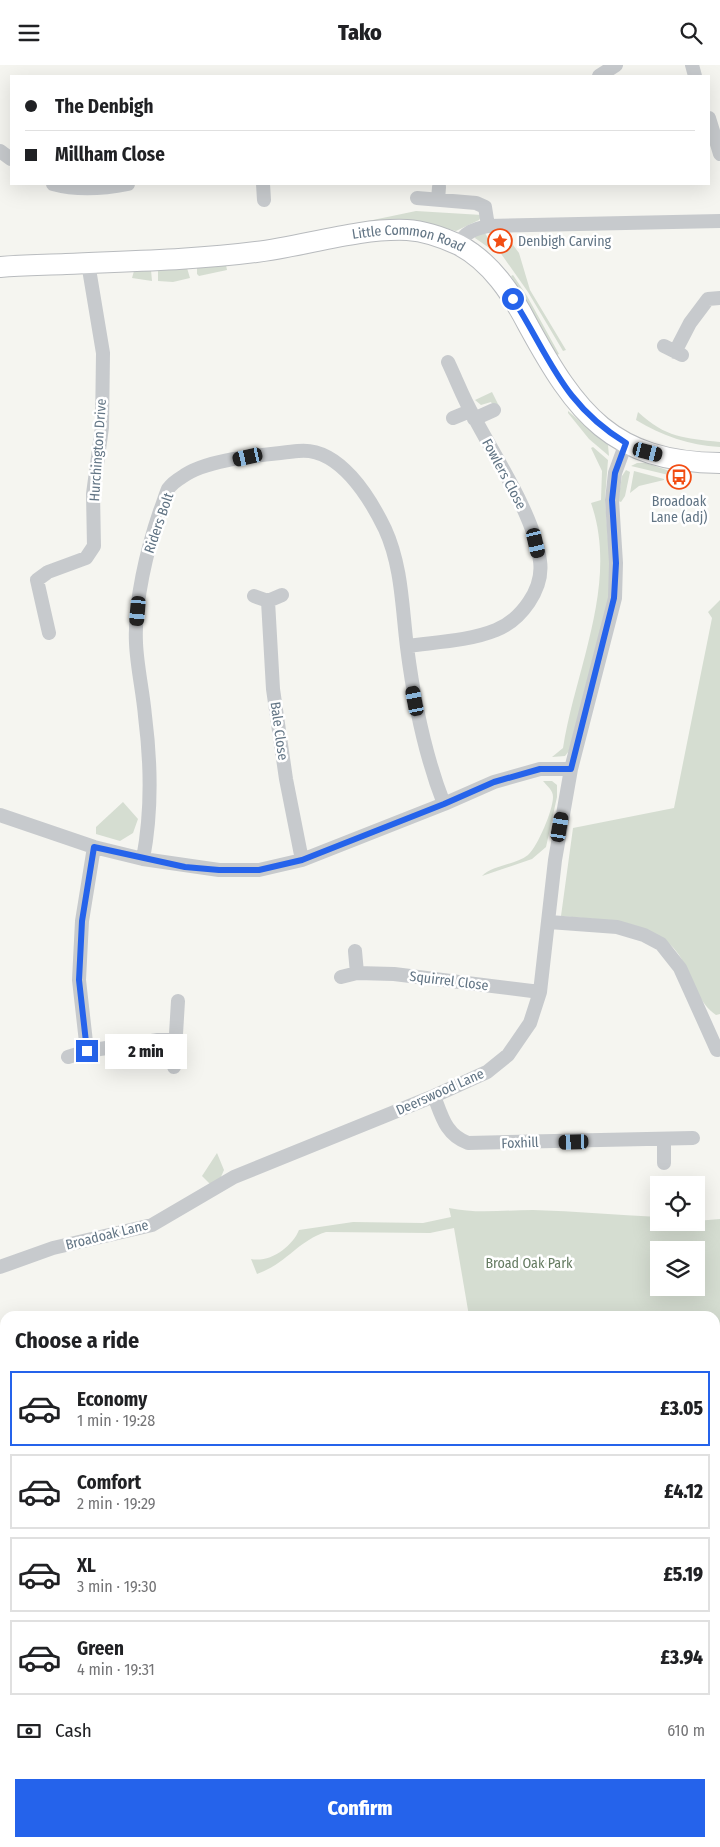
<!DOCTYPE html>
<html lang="en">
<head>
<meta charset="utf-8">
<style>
  :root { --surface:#fff; --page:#f6f6f6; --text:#202124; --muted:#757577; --line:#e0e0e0; --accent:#2563eb }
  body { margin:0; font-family:"Fira Sans Condensed",sans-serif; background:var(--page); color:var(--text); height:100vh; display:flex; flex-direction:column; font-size:19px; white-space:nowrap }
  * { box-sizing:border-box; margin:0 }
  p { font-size:16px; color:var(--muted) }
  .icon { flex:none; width:28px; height:28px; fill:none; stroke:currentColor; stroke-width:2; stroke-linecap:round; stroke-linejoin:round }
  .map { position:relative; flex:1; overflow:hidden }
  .details { position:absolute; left:0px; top:1246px; width:720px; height:536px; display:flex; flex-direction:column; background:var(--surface); border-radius:15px 15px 0 0; box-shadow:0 5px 20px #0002 }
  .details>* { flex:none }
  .top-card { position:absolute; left:10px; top:10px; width:700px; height:110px; border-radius:0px; box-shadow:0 5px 20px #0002; display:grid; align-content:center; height:110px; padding:0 15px; background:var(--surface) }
  .controls { position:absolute; left:650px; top:1111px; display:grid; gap:10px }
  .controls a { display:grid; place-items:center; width:55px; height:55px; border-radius:0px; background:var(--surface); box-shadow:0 5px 20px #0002; font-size:25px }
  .end { position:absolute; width:22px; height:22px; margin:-11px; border:6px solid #2563eb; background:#fff; box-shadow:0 0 0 2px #fff }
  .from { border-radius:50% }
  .bubble { position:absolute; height:35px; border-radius:0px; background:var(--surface); box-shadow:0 5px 20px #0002; font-size:16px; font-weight:800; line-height:35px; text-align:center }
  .car { position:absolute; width:15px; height:30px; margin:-15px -8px; border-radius:6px; box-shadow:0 0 4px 1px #0007; background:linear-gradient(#222 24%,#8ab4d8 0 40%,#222 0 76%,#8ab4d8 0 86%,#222 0) }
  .top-card b { display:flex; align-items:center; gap:18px; height:48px; font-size:19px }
  .top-card b+b { border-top:1px solid var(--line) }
  .top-card i { width:12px; height:12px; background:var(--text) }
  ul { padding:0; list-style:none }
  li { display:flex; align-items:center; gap:15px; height:75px; margin:0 10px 8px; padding:0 5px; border:2px solid var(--line); border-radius:0px }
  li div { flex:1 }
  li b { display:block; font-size:19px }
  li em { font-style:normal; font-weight:800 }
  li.on { border-color:var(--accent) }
  li>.icon { width:45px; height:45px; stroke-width:1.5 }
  h2 { padding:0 15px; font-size:22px; line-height:60px }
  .pay { display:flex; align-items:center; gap:12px; height:55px; padding:0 15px; font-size:19px }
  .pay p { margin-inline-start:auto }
  .action { display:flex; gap:10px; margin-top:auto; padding:10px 15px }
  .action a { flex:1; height:58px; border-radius:0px; background:var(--accent); color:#fff; font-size:20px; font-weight:800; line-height:58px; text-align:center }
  header { display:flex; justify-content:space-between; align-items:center; height:65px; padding:0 15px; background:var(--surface); font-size:22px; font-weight:800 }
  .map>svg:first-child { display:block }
  .green { fill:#d5ddd1; fill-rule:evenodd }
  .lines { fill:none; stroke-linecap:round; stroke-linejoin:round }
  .stream { stroke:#bfcad0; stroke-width:4 }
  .highway-casing { stroke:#b8bbbe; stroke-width:22 }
  .minor { stroke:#c7cacd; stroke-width:14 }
  .highway { stroke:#fff; stroke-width:20 }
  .route { stroke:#2563eb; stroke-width:6 }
  .labels { text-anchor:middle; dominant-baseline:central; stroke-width:5; stroke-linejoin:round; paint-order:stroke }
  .poi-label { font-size:14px; fill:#617484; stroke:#fff; text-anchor:start }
  .street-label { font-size:14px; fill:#617484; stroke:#fff }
  .park-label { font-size:14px; fill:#657b61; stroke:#fff }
</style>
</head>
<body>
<header><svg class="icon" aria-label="menu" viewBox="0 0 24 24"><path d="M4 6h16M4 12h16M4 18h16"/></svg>Tako<svg class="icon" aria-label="search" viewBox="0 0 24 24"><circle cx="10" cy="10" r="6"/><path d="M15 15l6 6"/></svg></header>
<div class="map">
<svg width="720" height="1782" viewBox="0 0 720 1782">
  <rect width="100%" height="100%" fill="#f5f5f0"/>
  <path class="green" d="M416 146 482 150 479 155 456 166 433 160H349Z
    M485 168 496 187H495L475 173 476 169Z
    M504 168 519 188 530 225 566 285 563 286 528 227 490 173 489 169Z
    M226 200 227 205 199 211 197 209V203Z
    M187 203 190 213 173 217 158 216V205Z
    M151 205 152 216 132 213 134 206Z
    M513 210 527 231 559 289 557 290 511 211Z
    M492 327 501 345 496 346 491 337 481 340 475 335Z
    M568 346 608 380 609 391 589 374 568 348Z
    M638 347C666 373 684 373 720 377V382C688 380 663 371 636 355Z
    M593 382 608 395 605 434 610 500 609 531 569 686 565 691 552 692 563 683C576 602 619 518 591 438L601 435 602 406 591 383Z
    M637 398H646L679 409 677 412 631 401Z
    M626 405 630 407 625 431 621 437 618 436 622 411Z
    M634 406 664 414V415L639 421 630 428Z
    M720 535V949L716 950C700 939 694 919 686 902 664 853 607 856 561 851L573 763 674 743 712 553 708 547Z
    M543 716H552L557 720V732L546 782 532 794 482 811C493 800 515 800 528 790 538 781 553 745 553 732 553 725 547 721 543 716Z
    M123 737 138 754 133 768 120 776 96 769V762Z
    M217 1088 224 1105 220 1114 210 1119 202 1111Z
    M449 1143C476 1149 505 1145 533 1145 575 1146 617 1150 659 1152V1158H696V1156L720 1154V1649L715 1648V1251H469L454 1163 430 1168 326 1167C299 1175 286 1199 257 1209L251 1194C270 1198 292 1182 299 1165L353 1157 423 1158 451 1152ZM659 1185H696V1222H659Z
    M0 1602 5 1604V1661L0 1660Z"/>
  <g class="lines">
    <path class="stream" d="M715 1652 720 1653"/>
    <g class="highway-casing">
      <g id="highway">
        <path id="s1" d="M0 202C22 200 44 200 66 199 130 196 193 195 256 187 306 181 356 163 407 165 424 166 444 173 459 180 491 197 512 229 528 260 576 348 612 397 720 398"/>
      </g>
    </g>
    <path class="minor" d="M692 0 695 11
      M599 11 616 0
      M709 53 720 89
      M0 86 11 94
      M53 119C78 126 103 124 128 119
      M263 119 264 135
      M417 133 476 138 485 142 488 161
      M438 135 439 122
      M459 180C464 167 475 164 488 161L720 156
      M664 281 682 290
      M675 287 690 258 708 234 720 233
      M453 353 470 346
      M474 354 494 345
      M254 531 268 536 282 530
      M268 536 273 624 286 714 302 795
      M49 568 37 515 48 507 86 493 94 481 93 429 102 362 103 288 88 198
      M407 581C436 577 469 576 496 565 521 555 544 524 540 496 535 452 495 392 474 352 464 335 457 316 448 297
      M0 750 94 782 143 794 219 805H259L302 795 444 739 494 717 540 704H571
      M94 782 82 856 79 915 87 986 158 975H177
      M143 794C152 747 151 698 145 651 143 627 137 602 136 578 134 538 147 484 160 446 163 439 165 431 168 424 171 420 177 415 182 412 207 393 266 390 298 386 339 381 370 433 385 464 402 501 402 543 407 582 414 637 424 688 444 739
      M549 857 617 862 644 870 661 879 680 903 717 985
      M355 886 357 908
      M341 912 357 908 394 909 540 927
      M68 992 87 986
      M174 1002 178 936
      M434 1031C442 1052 446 1070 468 1078L693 1073
      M664 1074V1098
      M0 1202 53 1183 152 1160 234 1112 434 1031 487 1007 508 990 530 958 540 927 555 795 571 704 615 533 616 498 612 435 615 408 626 378
      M0 1515 5 1516
      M0 1711 5 1712
      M80 1782 81 1778"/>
    <use href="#highway" class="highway"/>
  </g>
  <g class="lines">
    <path class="route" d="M87 986 79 915 82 856 94 782 185 802 219 805H259L302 795 444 739 494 717 540 704H571L614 533 616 498 612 435 615 408 626 378C562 339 550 292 513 234"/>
  </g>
  <defs>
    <g id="sight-ring" transform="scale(1.25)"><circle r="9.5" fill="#fff" stroke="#f24d13" stroke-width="1.5"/><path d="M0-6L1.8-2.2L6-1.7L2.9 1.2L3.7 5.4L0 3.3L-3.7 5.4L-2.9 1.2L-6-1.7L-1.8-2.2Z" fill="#f24d13"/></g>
    <g id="bus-ring" transform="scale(1.25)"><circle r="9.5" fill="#fff" stroke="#f24d13" stroke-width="1.5"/><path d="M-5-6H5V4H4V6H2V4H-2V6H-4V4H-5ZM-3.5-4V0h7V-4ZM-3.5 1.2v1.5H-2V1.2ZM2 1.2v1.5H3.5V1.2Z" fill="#f24d13"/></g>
  </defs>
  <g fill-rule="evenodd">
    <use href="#sight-ring" x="500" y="176"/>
    <use href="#bus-ring" x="679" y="412"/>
  </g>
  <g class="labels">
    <g class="poi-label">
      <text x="518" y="176">Denbigh Carving</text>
      <text x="679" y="436" text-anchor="middle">Broadoak<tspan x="679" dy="16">Lane (adj)</tspan></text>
    </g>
    <g class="street-label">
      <text stroke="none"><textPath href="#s1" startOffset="412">Little Common Road</textPath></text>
      <text transform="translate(98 385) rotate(-86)">Hurchington Drive</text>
      <text transform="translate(504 409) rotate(62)">Fowlers Close</text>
      <text transform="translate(159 458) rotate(-71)">Riders Bolt</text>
      <text transform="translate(279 666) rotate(82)">Bale Close</text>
      <text transform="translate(449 916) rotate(7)">Squirrel Close</text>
      <text transform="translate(440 1027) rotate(-24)">Deerswood Lane</text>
      <text transform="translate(520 1078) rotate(-2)">Foxhill</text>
      <text transform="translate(107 1170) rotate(-14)">Broadoak Lane</text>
    </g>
    <g class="park-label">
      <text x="529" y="1198">Broad Oak Park</text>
    </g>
  </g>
</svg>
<div class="controls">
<a><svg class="icon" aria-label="locate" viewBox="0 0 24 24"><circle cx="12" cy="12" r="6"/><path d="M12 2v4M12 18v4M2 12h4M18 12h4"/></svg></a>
<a><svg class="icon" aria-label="layers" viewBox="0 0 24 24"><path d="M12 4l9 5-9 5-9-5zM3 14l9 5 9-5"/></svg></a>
</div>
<i class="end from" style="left:513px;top:234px"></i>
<i class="end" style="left:87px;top:986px"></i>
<div class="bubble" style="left:105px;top:969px;width:82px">2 min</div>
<i class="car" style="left:648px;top:387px;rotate:104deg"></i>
<i class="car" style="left:248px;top:392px;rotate:257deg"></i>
<i class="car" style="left:536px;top:478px;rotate:167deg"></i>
<i class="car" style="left:138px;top:546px;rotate:185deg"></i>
<i class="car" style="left:415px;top:636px;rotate:349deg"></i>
<i class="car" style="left:560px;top:762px;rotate:10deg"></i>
<i class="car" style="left:574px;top:1077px;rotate:268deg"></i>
<div class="top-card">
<b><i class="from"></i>The Denbigh</b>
<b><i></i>Millham Close</b>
</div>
<section class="details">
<h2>Choose a ride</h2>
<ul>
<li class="on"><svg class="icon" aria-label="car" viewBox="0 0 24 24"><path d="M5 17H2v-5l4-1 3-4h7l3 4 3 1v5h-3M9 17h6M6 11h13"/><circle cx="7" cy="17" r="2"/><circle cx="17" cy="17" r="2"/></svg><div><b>Economy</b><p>1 min · 19:28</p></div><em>£3.05</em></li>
<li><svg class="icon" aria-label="car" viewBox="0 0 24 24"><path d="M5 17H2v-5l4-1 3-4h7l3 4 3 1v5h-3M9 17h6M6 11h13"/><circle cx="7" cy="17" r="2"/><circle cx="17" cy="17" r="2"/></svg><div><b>Comfort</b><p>2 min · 19:29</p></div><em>£4.12</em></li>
<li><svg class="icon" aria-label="car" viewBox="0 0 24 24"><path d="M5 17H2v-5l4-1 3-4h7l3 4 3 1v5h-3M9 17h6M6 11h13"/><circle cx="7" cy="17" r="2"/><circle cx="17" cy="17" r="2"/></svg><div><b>XL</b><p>3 min · 19:30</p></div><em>£5.19</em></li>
<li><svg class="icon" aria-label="car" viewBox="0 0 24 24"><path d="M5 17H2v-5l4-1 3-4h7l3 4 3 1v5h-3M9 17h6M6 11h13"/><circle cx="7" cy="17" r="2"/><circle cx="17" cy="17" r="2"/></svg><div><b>Green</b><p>4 min · 19:31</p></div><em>£3.94</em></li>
</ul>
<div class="pay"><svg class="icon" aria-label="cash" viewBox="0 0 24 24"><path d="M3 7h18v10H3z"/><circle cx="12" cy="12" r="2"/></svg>Cash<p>610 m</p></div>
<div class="action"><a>Confirm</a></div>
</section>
</div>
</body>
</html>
